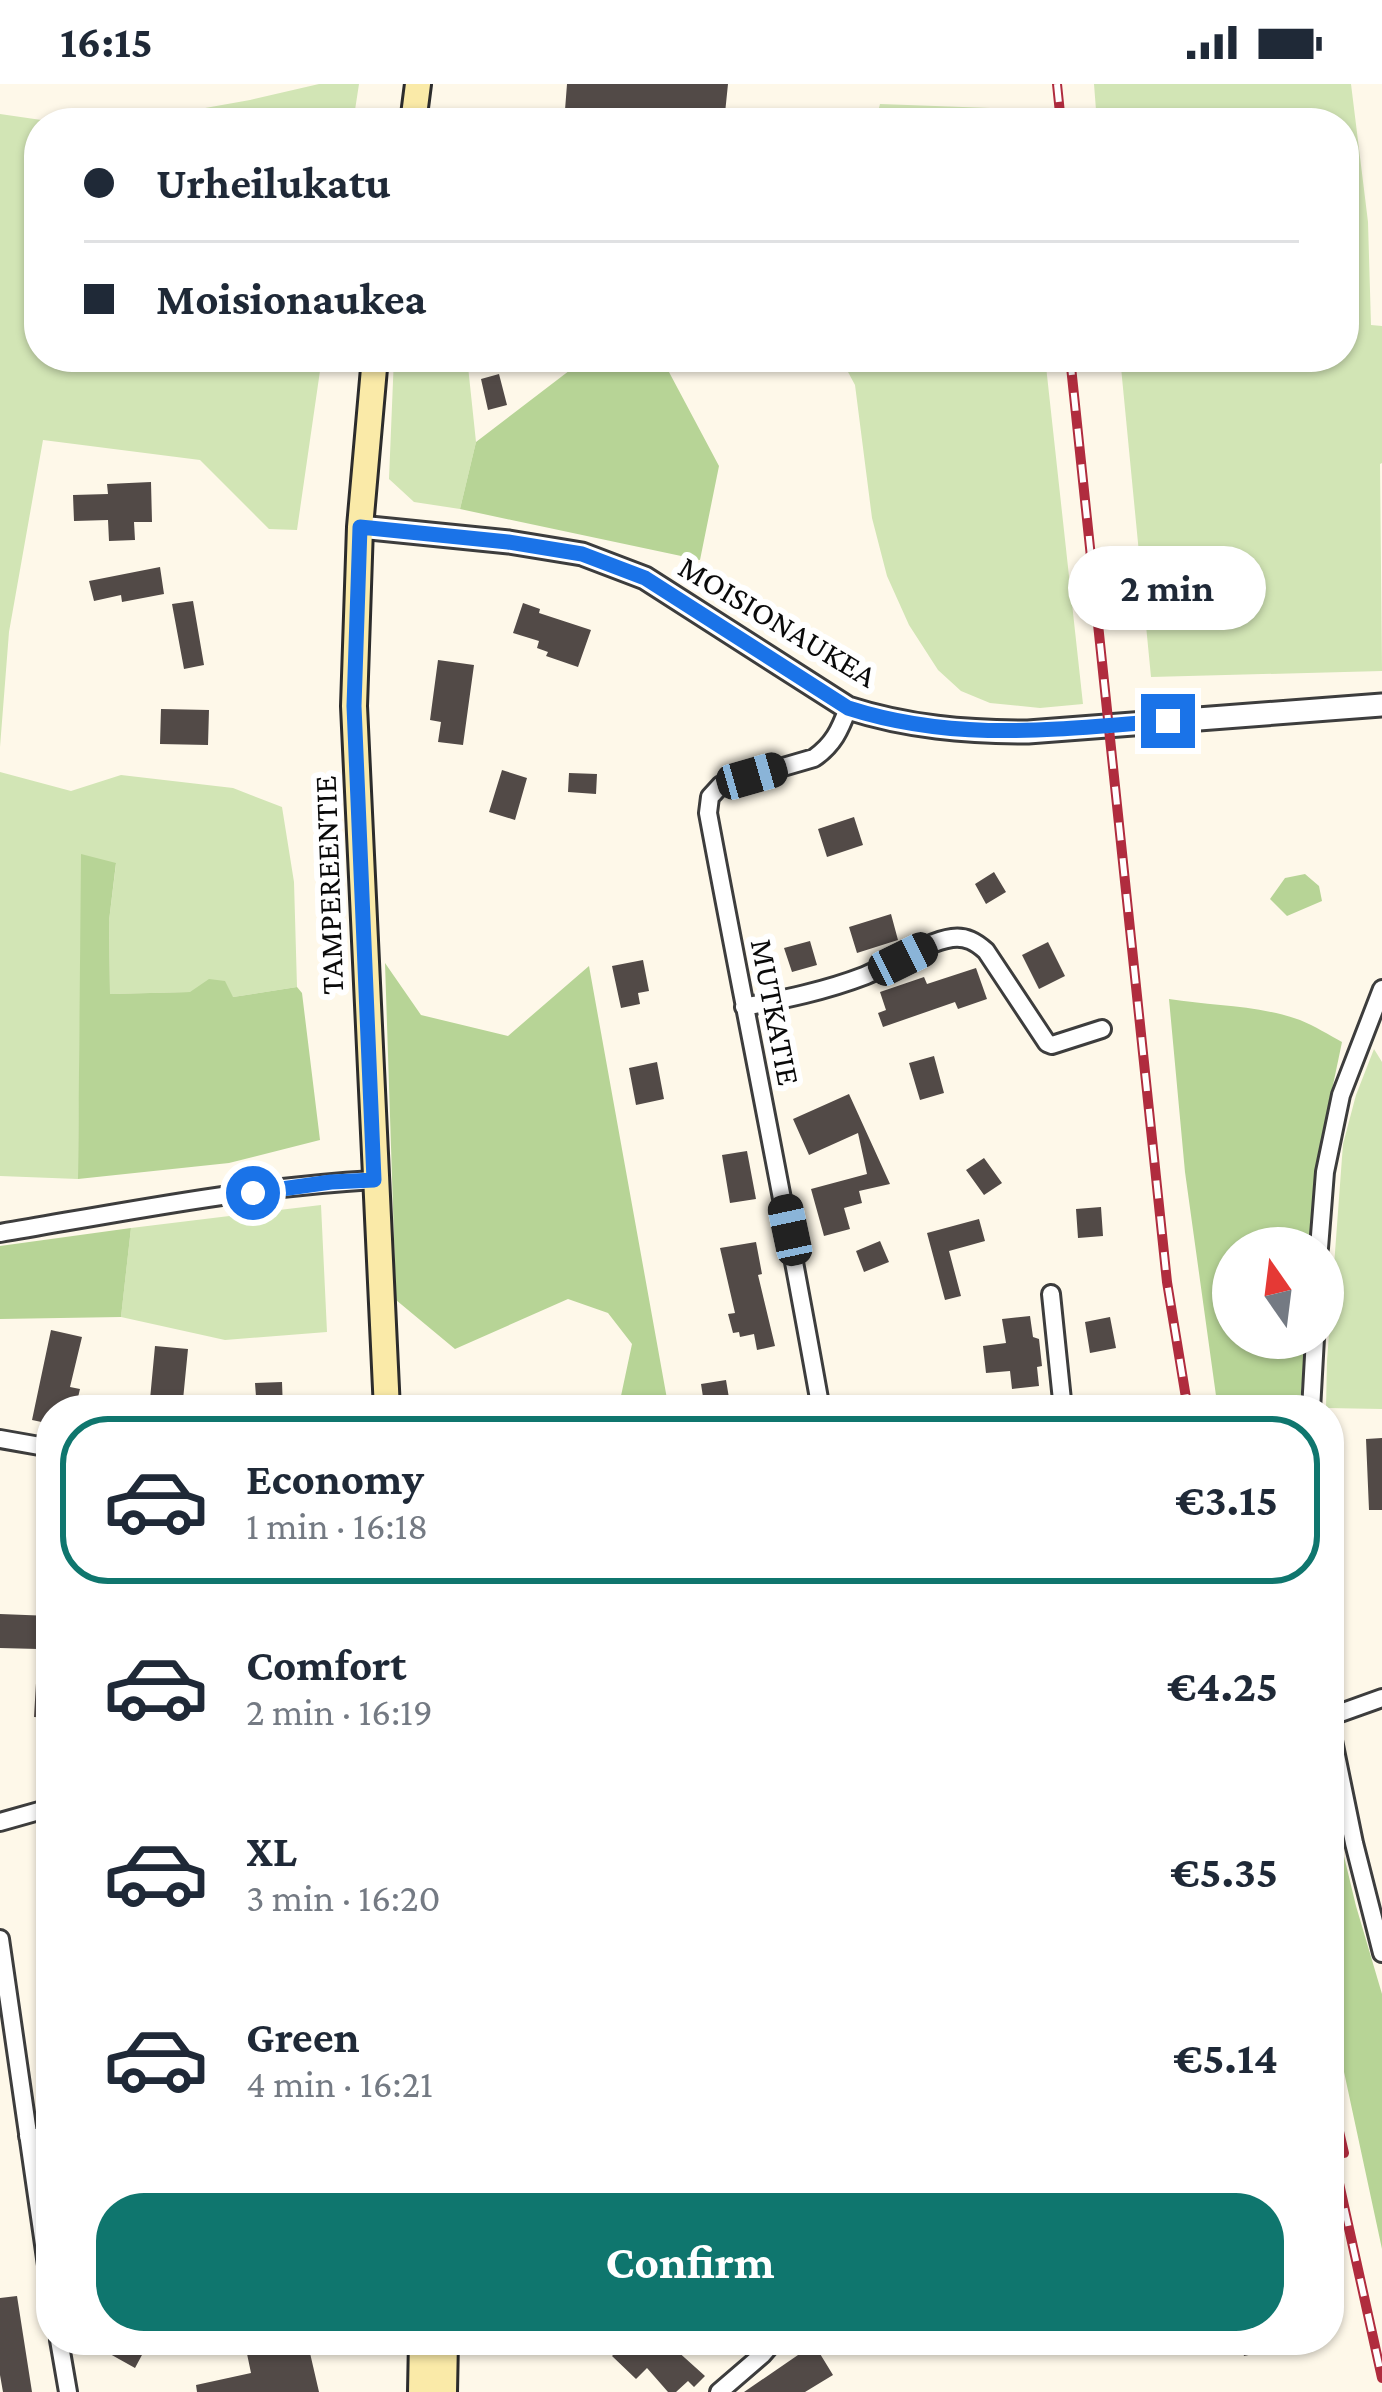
<!DOCTYPE html>
<html lang="en">
<head>
<meta charset="utf-8">
<style>
  :root { --surface:#fff; --page:#f2f2f3; --text:#1f2937; --muted:#747a83; --line:#e0e1e3; --accent:#0f766e }
  body { margin:0; font-family:"Crimson Pro",serif; background:var(--page); color:var(--text); height:100vh; display:flex; flex-direction:column; font-size:45px; white-space:nowrap }
  * { box-sizing:border-box; margin:0 }
  p { font-size:39px; color:var(--muted) }
  .icon { flex:none; width:66px; height:66px; fill:none; stroke:currentColor; stroke-width:2; stroke-linecap:round; stroke-linejoin:round }
  .map { position:relative; flex:1; overflow:hidden }
  .details { position:absolute; left:36px; top:1311px; width:1308px; height:960px; display:flex; flex-direction:column; background:var(--surface); border-radius:48px; box-shadow:0 3px 9px #0004 }
  .details>* { flex:none }
  .hud { position:absolute; left:24px; top:24px; width:1335px; height:264px; border-radius:48px; box-shadow:0 3px 9px #0004; display:grid; align-content:center; height:264px; padding:0 60px; background:var(--surface) }
  .needle { width:78px; rotate:346deg }
  .fabs { position:absolute; left:1212px; top:1143px; display:grid; gap:24px }
  .fabs a { display:grid; place-items:center; width:132px; height:132px; border-radius:50%; background:var(--surface); box-shadow:0 3px 9px #0004; font-size:60px }
  .end { position:absolute; width:54px; height:54px; margin:-27px; border:15px solid #1a73e8; background:#fff; box-shadow:0 0 0 6px #fff }
  .from { border-radius:50% }
  .bubble { position:absolute; height:84px; border-radius:42px; background:var(--surface); box-shadow:0 3px 9px #0004; font-size:39px; font-weight:700; line-height:84px; text-align:center }
  .car { position:absolute; width:36px; height:72px; margin:-36px -18px; border-radius:15px; box-shadow:0 0 9px 3px #0007; background:linear-gradient(#222 24%,#8ab4d8 0 40%,#222 0 76%,#8ab4d8 0 86%,#222 0) }
  .hud b { display:flex; align-items:center; gap:42px; height:114px; font-size:45px }
  .hud b+b { border-top:3px solid var(--line) }
  .hud i { width:30px; height:30px; background:var(--text) }
  ul { padding:21px 0 0; list-style:none }
  li { display:flex; align-items:center; gap:36px; height:168px; margin:0 24px 18px; padding:0 36px; border:6px solid transparent; border-radius:48px }
  li div { flex:1 }
  li b { display:block; font-size:45px }
  li em { font-style:normal; font-weight:700 }
  li.active { border-color:var(--accent) }
  li>.icon { width:108px; height:108px; stroke-width:1.5 }
  .button { display:flex; gap:24px; margin-top:auto; padding:24px 60px }
  .button a { flex:1; height:138px; border-radius:48px; background:var(--accent); color:#fff; font-size:48px; font-weight:700; line-height:138px; text-align:center }
  .status { display:flex; justify-content:space-between; align-items:center; height:84px; padding:0 60px; background:var(--surface); direction:ltr }
  .status svg { height:33px; fill:currentColor }
  .map>svg:first-child { display:block }
  .green { fill:#d2e5b5 }
  .forest { fill:#b7d496 }
  .building { fill:#524a47 }
  .lines { fill:none; stroke-linecap:round; stroke-linejoin:round }
  .minor-casing { stroke:#3d3d3d; stroke-width:22 }
  .tertiary-casing { stroke:#3d3d3d; stroke-width:27 }
  .secondary-casing { stroke:#2c2c2c; stroke-width:30 }
  .minor { stroke:#fff; stroke-width:16 }
  .tertiary { stroke:#fff; stroke-width:21 }
  .secondary { stroke:#faeaa8; stroke-width:24 }
  .rail-casing { stroke:#b02c3e; stroke-width:10 }
  .rail { stroke:#fff; stroke-width:6; stroke-dasharray:18; stroke-linecap:butt }
  .route { stroke:#1a73e8; stroke-width:15 }
  .labels { text-anchor:middle; dominant-baseline:central; stroke-width:12; stroke-linejoin:round; paint-order:stroke }
  .street-label { font-size:33px; fill:#0a0a0a; stroke:#fff }
</style>
</head>
<body>
<div class="status"><b>16:15</b><svg viewBox="0 0 49 12"><path d="M0 12V9h3v3zM5 12V6h3v6zM10 12V3h3v9zM15 12V0h3v12zM26 1h20v11H26zM47 4h2v5h-2z"/></svg></div>
<div class="map">
<svg width="1382" height="2308" viewBox="0 0 1382 2308">
  <rect width="100%" height="100%" fill="#fef8e9"/>
  <path class="green" d="M319 0H359L353 39H121L250 16Z
    M1094 0H1351L1368 138 1371 241 1382 242V379L1380 380 1382 587 1151 593 1120 273H1344V39H1097Z
    M880 20 1018 25 1019 39H875Z
    M0 30 62 39H39V273H322L297 446 269 445 200 376 43 356 9 548 0 663Z
    M394 273H467L476 358 460 425 414 418 389 395Z
    M840 273H1045L1083 620 1040 624 990 619 961 607 938 586 909 541 887 492 872 434 855 301Z
    M0 688 71 707 121 691 233 704 282 723 294 798 297 903 233 913 191 908 110 910 109 837 116 780 82 771 78 1095 0 1092Z
    M1374 965 1382 978V1325L1326 1324 1327 1277 1343 1060 1356 1011Z
    M321 1121 327 1248 225 1256 121 1233 131 1144Z"/>
  <path class="forest" d="M578 273H661L719 382 700 476 460 425 476 358 578 280Z
    M81 770 116 779 109 837 110 910 190 908 209 895 225 897 233 913 297 903 302 909 320 1056 229 1079 78 1095Z
    M1305 790 1319 802 1322 817 1287 832 1270 815 1285 794Z
    M385 879 421 931 508 952 589 882 669 1326H618L632 1260 608 1229 568 1215 455 1265 396 1216Z
    M1169 915C1212 922 1259 921 1300 936 1315 942 1329 951 1342 958 1328 1026 1312 1094 1310 1164H1233V1254H1307L1299 1326H1218L1185 1088Z
    M131 1144 121 1233 0 1235V1162Z
    M1329 1710 1356 1822 1382 1910V2165L1329 1918Z"/>
  <path class="building" d="M567 0H728L724 39H564Z
    M499 290 507 321 488 326 481 295Z
    M151 398 152 438H134L135 456 109 457 108 436 74 437 73 411 108 410 107 400Z
    M160 483 164 510 122 518 121 511 94 517 89 497Z
    M193 517 204 581 184 585 172 520Z
    M523 519 540 525 539 529 591 546 578 583 546 572 548 568 537 564 539 557 513 549Z
    M438 576 474 581 463 661 438 658 441 638 430 636Z
    M161 625 209 626 208 661 160 660Z
    M502 686 527 694 515 736 489 728Z
    M569 689 597 690 596 710 568 708Z
    M854 733 863 761 827 773 818 745Z
    M994 788 1006 808 986 820 975 800Z
    M891 830 898 856 857 869 849 843Z
    M810 857 817 881 792 888 784 864Z
    M1048 858 1065 892 1039 905 1022 871Z
    M643 876 649 907 638 909 640 920 621 924 612 882Z
    M976 884 987 915 958 925 955 918 883 943 878 929 886 926 880 908 924 893 927 900Z
    M934 972 944 1009 920 1016 909 979Z
    M657 978 664 1015 636 1021 629 984Z
    M849 1010 890 1100 859 1107 862 1119 844 1124 850 1145 824 1152 811 1105 867 1090 858 1049 809 1071 793 1035Z
    M747 1067 756 1115 730 1119 722 1071Z
    M984 1074 1002 1099 984 1111 966 1086Z
    M1101 1123 1103 1152 1078 1154 1076 1125Z
    M979 1135 985 1157 949 1167 961 1212 945 1216 927 1149Z
    M880 1157 889 1178 864 1188 856 1167Z
    M756 1158 762 1190 758 1191 775 1262 757 1266 754 1250 740 1253 739 1248 733 1249 728 1230 735 1229 720 1164Z
    M1030 1232 1033 1253 1039 1255 1042 1282 1037 1283 1039 1302 1012 1305 1010 1287 986 1289 983 1262 1006 1259 1002 1235Z
    M1110 1233 1116 1264 1090 1269 1085 1238Z
    M51 1246 82 1253 70 1303 80 1305 75 1326H51V1340L32 1336Z
    M155 1262 188 1265 182 1326H149Z
    M726 1296 731 1326H705L701 1300Z
    M282 1298 283 1326H257L255 1299Z
    M1382 1354V1426H1369L1366 1355Z
    M0 1530 51 1532V1634L34 1633 38 1565 0 1564Z
    M17 2212 32 2308H3L0 2291V2214Z
    M85 2256H150L135 2284Z
    M287 2256H307L319 2308H197L196 2301 251 2289 246 2265Z
    M628 2256H665L705 2292 694 2303 688 2297 676 2308H668L647 2284 636 2295 612 2272Z
    M1240 2256H1287L1288 2262 1244 2272Z
    M814 2260 833 2291 805 2308H744Z"/>
  <g class="lines">
    <g class="minor-casing">
      <path id="minor" d="M744 923C785 915 825 907 864 892 889 882 928 857 952 854 966 852 976 858 986 867L1047 959 1052 961 1102 945
        M0 1149C124 1128 249 1103 374 1096
        M1319 1164 1325 1088 1341 1011 1382 905
        M1051 1210 1063 1326
        M821 1326C786 1126 745 928 708 729L710 713 721 701 814 674C833 661 840 646 848 624
        M1311 1326 1315 1254
        M0 1355 51 1364
        M1329 1633 1382 1614
        M1329 1637 1354 1759 1382 1869
        M0 1738 39 1727H51
        M0 1855 51 2209
        M28 2052 51 2055
        M59 2256 68 2308
        M719 2308 762 2271 775 2256"/>
    </g>
    <g class="tertiary-casing">
      <path id="tertiary" d="M360 443 509 458 582 470 645 494 848 624C907 643 966 648 1028 648L1382 621"/>
    </g>
    <g class="secondary-casing">
      <path id="secondary" d="M413 39 418 0
        M375 273 360 443 354 622 387 1326
        M421 2308 422 2256
        M444 2308 445 2256"/>
    </g>
    <use href="#minor" class="minor"/>
    <use href="#tertiary" class="tertiary"/>
    <use href="#secondary" class="secondary"/>
    <g class="rail-casing">
      <path id="rail" d="M1057 0 1061 39
        M1070 273 1167 1198 1188 1326
        M1329 2004 1344 2069
        M1329 2054 1382 2294"/>
    </g>
    <use href="#rail" class="rail"/>
  </g>
  <g class="lines">
    <path class="route" d="M253 1109 331 1098 374 1096 354 622 360 443 508 458 582 470 645 494 848 624C957 659 1057 645 1168 637"/>
  </g>
  <g class="labels">
    <g class="street-label">
      <text transform="translate(778 537) rotate(31)">MOISIONAUKEA</text>
      <text transform="translate(328 801) rotate(-92)">TAMPEREENTIE</text>
      <text transform="translate(776 928) rotate(79)">MUTKATIE</text>
    </g>
  </g>
</svg>
<div class="fabs">
<a><svg class="needle" viewBox="-14 -14 28 28"><path d="M0-13l5 13h-10z" fill="#e53935"/><path d="M0 13l5-13h-10z" fill="#747a83"/></svg></a>
</div>
<i class="end from" style="left:253px;top:1109px"></i>
<i class="end" style="left:1168px;top:637px"></i>
<div class="bubble" style="left:1068px;top:462px;width:198px">2 min</div>
<i class="car" style="left:752px;top:692px;rotate:74deg"></i>
<i class="car" style="left:903px;top:875px;rotate:64deg"></i>
<i class="car" style="left:790px;top:1146px;rotate:348deg"></i>
<div class="hud">
<b><i class="from"></i>Urheilukatu</b>
<b><i></i>Moisionaukea</b>
</div>
<section class="details">
<ul>
<li class="active"><svg class="icon" aria-label="car" viewBox="0 0 24 24"><path d="M5 17H2v-5l4-1 3-4h7l3 4 3 1v5h-3M9 17h6M6 11h13"/><circle cx="7" cy="17" r="2"/><circle cx="17" cy="17" r="2"/></svg><div><b>Economy</b><p>1 min · 16:18</p></div><em>€3.15</em></li>
<li><svg class="icon" aria-label="car" viewBox="0 0 24 24"><path d="M5 17H2v-5l4-1 3-4h7l3 4 3 1v5h-3M9 17h6M6 11h13"/><circle cx="7" cy="17" r="2"/><circle cx="17" cy="17" r="2"/></svg><div><b>Comfort</b><p>2 min · 16:19</p></div><em>€4.25</em></li>
<li><svg class="icon" aria-label="car" viewBox="0 0 24 24"><path d="M5 17H2v-5l4-1 3-4h7l3 4 3 1v5h-3M9 17h6M6 11h13"/><circle cx="7" cy="17" r="2"/><circle cx="17" cy="17" r="2"/></svg><div><b>XL</b><p>3 min · 16:20</p></div><em>€5.35</em></li>
<li><svg class="icon" aria-label="car" viewBox="0 0 24 24"><path d="M5 17H2v-5l4-1 3-4h7l3 4 3 1v5h-3M9 17h6M6 11h13"/><circle cx="7" cy="17" r="2"/><circle cx="17" cy="17" r="2"/></svg><div><b>Green</b><p>4 min · 16:21</p></div><em>€5.14</em></li>
</ul>
<div class="button"><a>Confirm</a></div>
</section>
</div>
</body>
</html>
